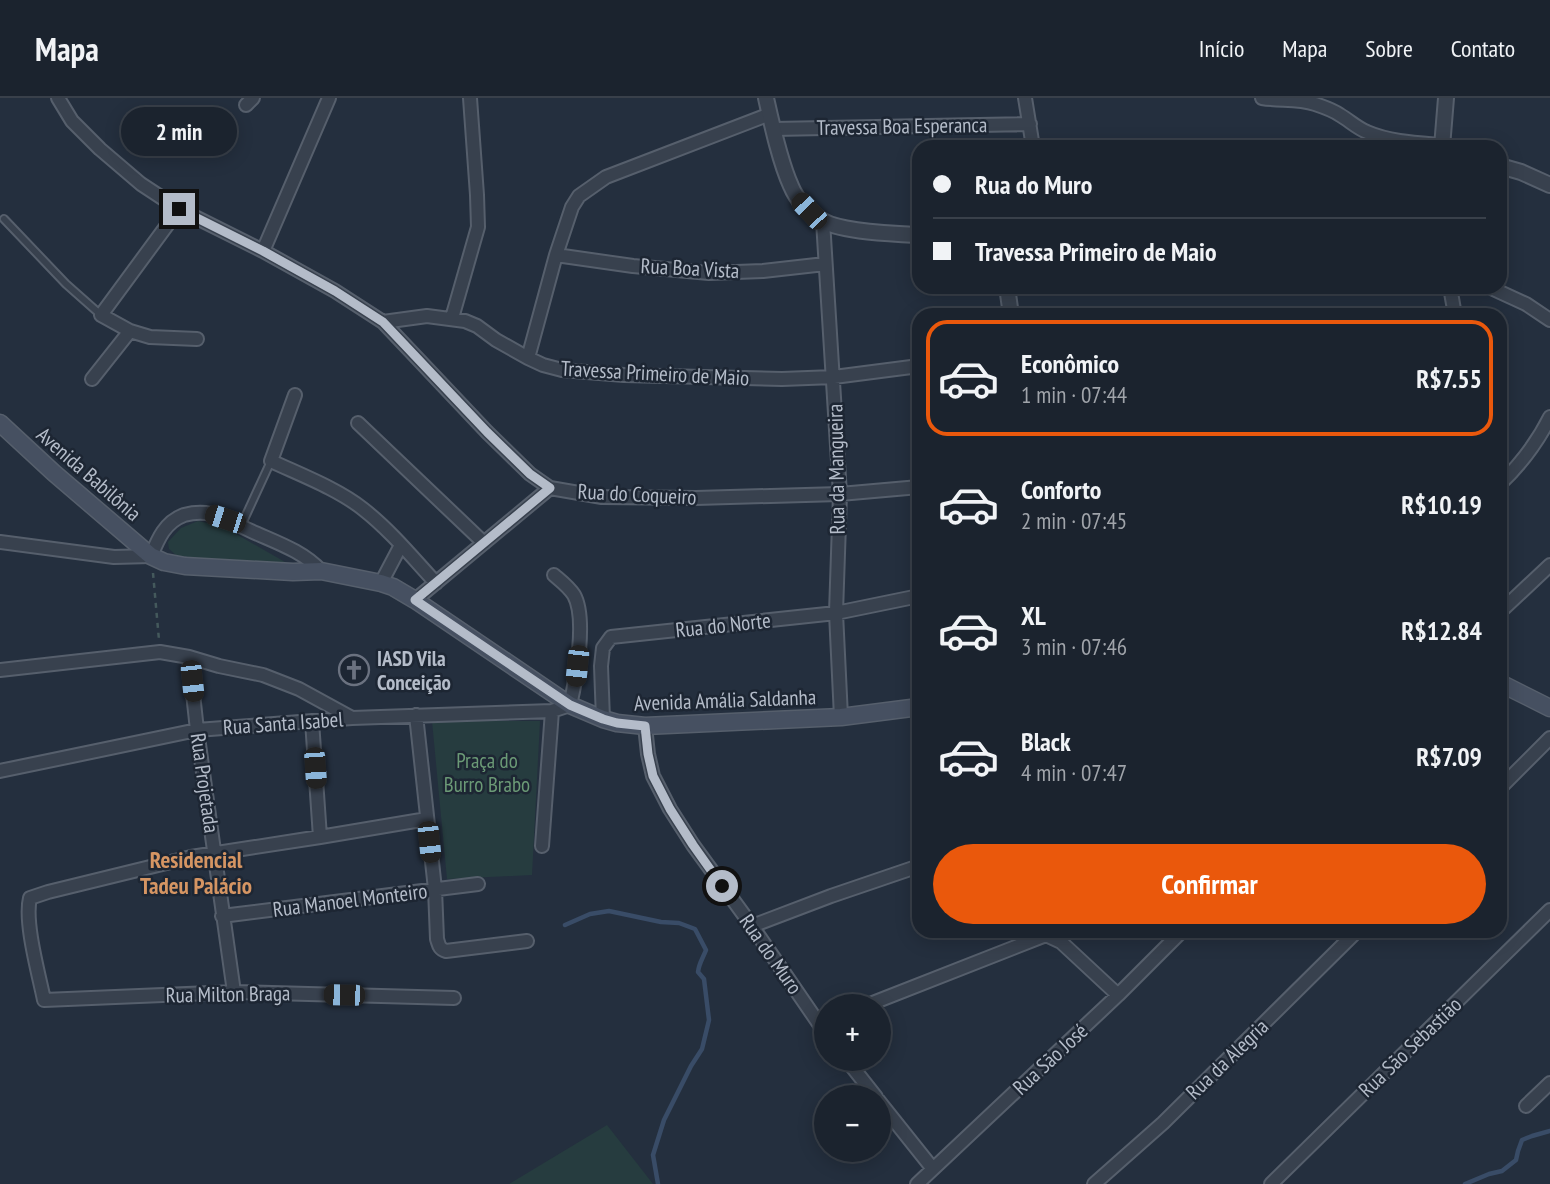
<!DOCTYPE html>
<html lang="pt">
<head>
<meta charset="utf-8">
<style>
  :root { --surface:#1b232e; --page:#282f3a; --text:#f1f3f6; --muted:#a0a4aa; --line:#39404a; --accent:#ea580c }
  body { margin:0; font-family:"PT Sans Narrow",sans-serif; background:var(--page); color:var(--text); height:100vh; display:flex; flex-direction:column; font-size:26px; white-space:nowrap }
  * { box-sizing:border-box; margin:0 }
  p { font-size:23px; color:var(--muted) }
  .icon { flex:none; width:38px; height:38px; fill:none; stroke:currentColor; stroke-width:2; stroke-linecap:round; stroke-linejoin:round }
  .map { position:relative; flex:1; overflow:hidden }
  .details { position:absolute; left:912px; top:210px; width:595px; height:630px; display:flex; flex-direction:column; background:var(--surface); border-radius:21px; box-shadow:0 4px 18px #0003,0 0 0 2px var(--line) }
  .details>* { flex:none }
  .banner { position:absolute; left:912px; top:42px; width:595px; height:154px; border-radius:21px; box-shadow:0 4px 18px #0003,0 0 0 2px var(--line); display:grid; align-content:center; height:154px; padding:0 21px; background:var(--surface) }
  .buttons { position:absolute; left:814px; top:896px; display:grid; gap:14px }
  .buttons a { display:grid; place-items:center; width:77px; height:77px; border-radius:50%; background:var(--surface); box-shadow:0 4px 18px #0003,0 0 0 2px var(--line); font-size:35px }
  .end { position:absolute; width:32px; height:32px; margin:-16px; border:9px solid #b4bcc9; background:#111; box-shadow:0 0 0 4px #111 }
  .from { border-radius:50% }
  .bubble { position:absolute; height:49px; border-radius:24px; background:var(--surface); box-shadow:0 4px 18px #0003,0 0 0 2px var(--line); font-size:23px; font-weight:700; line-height:49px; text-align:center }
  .car { position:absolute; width:21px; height:42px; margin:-21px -10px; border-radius:9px; box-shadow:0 0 5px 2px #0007; background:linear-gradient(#222 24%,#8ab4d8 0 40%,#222 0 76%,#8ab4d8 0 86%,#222 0) }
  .banner b { display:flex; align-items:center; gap:24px; height:66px; font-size:26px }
  .banner b+b { border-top:2px solid var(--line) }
  .banner i { width:18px; height:18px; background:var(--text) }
  ul { padding:12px 0 0; list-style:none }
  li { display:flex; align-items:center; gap:21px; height:116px; margin:0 14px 10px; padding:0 7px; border:4px solid transparent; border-radius:21px }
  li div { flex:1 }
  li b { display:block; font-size:26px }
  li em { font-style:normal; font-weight:700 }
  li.on { border-color:var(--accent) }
  li>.icon { width:63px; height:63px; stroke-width:1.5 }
  .primary-button { display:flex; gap:14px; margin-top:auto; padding:14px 21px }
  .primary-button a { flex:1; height:80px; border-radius:42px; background:var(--accent); color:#fff; font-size:28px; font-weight:700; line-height:80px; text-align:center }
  header { display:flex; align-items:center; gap:42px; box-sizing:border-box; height:98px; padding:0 35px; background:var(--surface); border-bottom:2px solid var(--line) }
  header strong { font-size:33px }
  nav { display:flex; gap:38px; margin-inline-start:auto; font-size:24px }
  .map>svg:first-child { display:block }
  .green { fill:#263c3f }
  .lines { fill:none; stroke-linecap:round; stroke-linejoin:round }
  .stream { stroke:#394c67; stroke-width:4.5 }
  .service-casing { stroke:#565f6c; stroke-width:10 }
  .minor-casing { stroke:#565f6c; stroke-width:16 }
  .tertiary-casing { stroke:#565f6c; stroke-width:18 }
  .secondary-casing { stroke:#565f6c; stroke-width:19 }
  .path { stroke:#44595c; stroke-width:2.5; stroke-dasharray:5 5; stroke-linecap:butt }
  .service { stroke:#38414e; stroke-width:6 }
  .minor { stroke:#38414e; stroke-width:12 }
  .tertiary { stroke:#38414e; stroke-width:14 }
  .secondary { stroke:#465061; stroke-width:16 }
  .route { stroke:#b4bcc9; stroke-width:9 }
  .labels { text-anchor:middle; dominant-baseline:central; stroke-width:5; stroke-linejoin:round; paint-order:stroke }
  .street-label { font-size:21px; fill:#b4bcc9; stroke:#1d2633 }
  .poi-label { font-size:21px; font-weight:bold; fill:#b4bcc9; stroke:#1d2633; text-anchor:start }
  .park-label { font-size:21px; fill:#6b9a76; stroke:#1d2633 }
  .neighbourhood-label { font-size:23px; font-weight:bold; fill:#d59563; stroke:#1d2633 }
</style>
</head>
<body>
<header>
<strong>Mapa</strong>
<nav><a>Início</a><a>Mapa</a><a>Sobre</a><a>Contato</a></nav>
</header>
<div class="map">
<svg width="1550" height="1086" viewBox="0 0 1550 1086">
  <rect width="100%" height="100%" fill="#242f3e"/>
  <path class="green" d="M198 423 222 428 292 468 177 458 169 451 168 444 181 430Z
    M432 623H540L532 777 447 781Z
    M607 1027 653 1086H509Z"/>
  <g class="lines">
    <path class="stream" d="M565 827 590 816 609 813 661 824 679 825 695 831 706 852C703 860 699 865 698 874L704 881 709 922 702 951 691 968 664 1022 653 1057 658 1086
      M1465 1086 1489 1076 1502 1073 1516 1062 1518 1053 1522 1042 1532 1038 1550 1033"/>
    <g class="service-casing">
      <path id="service" d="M4 121 66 186 101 217
        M241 428 271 363"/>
    </g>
    <g class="minor-casing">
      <path id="minor" d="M58 0 72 23 100 51 141 86 179 111 263 153 335 193 383 224 487 334 530 376 550 390 602 399 696 400 840 396 919 389
        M1025 0 1033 49
        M1262 0C1280 3 1298 0 1315 6 1324 9 1333 12 1340 17 1350 23 1357 30 1367 34 1390 44 1417 45 1442 47
        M246 7 253 0
        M774 31 1030 26
        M179 111 101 217 130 233 150 239 197 241
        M823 123 840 396 836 515 841 619
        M263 153 329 0
        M556 157 633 168 709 175 763 173 825 166
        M1450 189 1455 217
        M1489 189 1526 206 1550 222
        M452 220 478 129 477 97 470 0
        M383 224 427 218 465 223 477 228 496 242 528 260 543 267 562 272 624 277 782 281 834 279 919 268
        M528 260 556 157 572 109 579 98 606 79 770 16
        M92 281 130 233
        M295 297 271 363C301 377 338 391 363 411 390 432 413 460 436 485
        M358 325 484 445
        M1500 386C1521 366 1537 345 1550 319
        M0 444 114 459 151 458C158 441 165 424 184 417 192 415 202 414 211 416 225 420 238 427 251 433 275 444 303 453 321 473
        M381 485 401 447
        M415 502 550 390
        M1500 514 1550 467
        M189 559 197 632 234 894
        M0 572 160 554 189 559 219 568 263 577 299 591 352 620
        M416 617 435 791 437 841C439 847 439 851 446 853L527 843
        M603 621 601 568 603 550 611 539 836 515 919 498
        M312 623 320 739
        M645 628 648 656 653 678 670 711 693 747 752 828 826 936
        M0 673 197 632 352 620 552 613 570 607C576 582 587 520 574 497 569 489 561 483 554 477
        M1500 690 1550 640
        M427 721 320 739 191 759 48 794 30 800C24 824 39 877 44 902L234 894 454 900
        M542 748 552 613
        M222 818 478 786
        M752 828 831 798 919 768
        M865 908 1046 837 1061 844 1118 897
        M846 961 876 999
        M878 1002 933 1071
        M1526 1008 1550 985
        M917 1086 1118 897 1182 833
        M1094 1086 1163 1025 1357 833
        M1271 1086 1550 812"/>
    </g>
    <g class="tertiary-casing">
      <path id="tertiary" d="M766 0C772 27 780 64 791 88 797 103 810 116 823 123 842 134 896 136 919 137
        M1442 49 1446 0
        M1500 68 1521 74 1550 87
        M1007 189 1011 217"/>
    </g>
    <g class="secondary-casing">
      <path id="secondary" d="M0 325 54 375 151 458 164 464 185 468 293 474 321 473 381 485 393 489 415 502 570 607 603 621 617 625 645 628 841 619 919 609
        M1500 585 1550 610"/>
    </g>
    <path class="path" d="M153 475 159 542"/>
    <use href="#service" class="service"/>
    <use href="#minor" class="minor"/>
    <use href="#tertiary" class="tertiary"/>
    <use href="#secondary" class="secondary"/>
  </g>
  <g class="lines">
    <path class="route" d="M179 111 263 153 335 193 383 224 487 334 530 376 550 390 415 502 570 607 603 621 617 625 645 628 648 656 653 678 670 711 693 747 722 788"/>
  </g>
  <defs>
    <g id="church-ring" transform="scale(1.575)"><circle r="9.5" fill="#1d2633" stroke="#6b7280" stroke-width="1.5"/><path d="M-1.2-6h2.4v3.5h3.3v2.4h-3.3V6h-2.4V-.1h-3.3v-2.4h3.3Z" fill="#6b7280"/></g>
  </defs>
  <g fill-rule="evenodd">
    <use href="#church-ring" x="354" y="572"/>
  </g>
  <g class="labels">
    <g class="street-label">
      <text transform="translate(902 28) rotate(-1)">Travessa Boa Esperanca</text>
      <text transform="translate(690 170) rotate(3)">Rua Boa Vista</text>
      <text transform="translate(655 275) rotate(3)">Travessa Primeiro de Maio</text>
      <text transform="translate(836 371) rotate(-91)">Rua da Mangueira</text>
      <text transform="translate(89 376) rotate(41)">Avenida Babilônia</text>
      <text transform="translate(637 396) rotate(3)">Rua do Coqueiro</text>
      <text transform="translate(723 527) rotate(-6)">Rua do Norte</text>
      <text transform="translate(725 602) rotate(-2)">Avenida Amália Saldanha</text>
      <text transform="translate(283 625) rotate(-4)">Rua Santa Isabel</text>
      <text transform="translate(205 685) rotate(82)">Rua Projetada</text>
      <text transform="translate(350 802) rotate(-7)">Rua Manoel Monteiro</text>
      <text transform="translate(771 856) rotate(55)">Rua do Muro</text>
      <text transform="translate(228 896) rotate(-1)">Rua Milton Braga</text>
      <text transform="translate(1410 949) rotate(-44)">Rua São Sebastião</text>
      <text transform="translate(1050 961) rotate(-43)">Rua São José</text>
      <text transform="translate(1227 961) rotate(-44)">Rua da Alegria</text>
    </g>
    <g class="poi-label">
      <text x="377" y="560">IASD Vila<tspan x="377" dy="24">Conceição</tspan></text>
    </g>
    <g class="park-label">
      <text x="487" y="662">Praça do<tspan x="487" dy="24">Burro Brabo</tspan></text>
    </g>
    <g class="neighbourhood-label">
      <text x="196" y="761">Residencial<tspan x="196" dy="26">Tadeu Palácio</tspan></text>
    </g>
  </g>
</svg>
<div class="buttons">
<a>+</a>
<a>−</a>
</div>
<i class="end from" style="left:722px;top:788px"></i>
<i class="end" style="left:179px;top:111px"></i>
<div class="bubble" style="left:121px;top:9px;width:116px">2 min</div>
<i class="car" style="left:809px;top:113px;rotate:317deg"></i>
<i class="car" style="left:225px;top:421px;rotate:288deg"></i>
<i class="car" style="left:577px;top:568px;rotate:186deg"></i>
<i class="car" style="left:192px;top:583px;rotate:174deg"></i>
<i class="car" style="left:315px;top:670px;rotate:176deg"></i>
<i class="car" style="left:429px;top:744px;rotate:174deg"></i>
<i class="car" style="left:344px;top:897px;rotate:271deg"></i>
<div class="banner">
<b><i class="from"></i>Rua do Muro</b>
<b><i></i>Travessa Primeiro de Maio</b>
</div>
<section class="details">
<ul>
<li class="on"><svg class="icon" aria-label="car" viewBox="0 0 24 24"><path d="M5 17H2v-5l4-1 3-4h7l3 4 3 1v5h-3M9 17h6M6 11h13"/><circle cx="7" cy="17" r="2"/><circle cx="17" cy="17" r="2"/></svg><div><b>Econômico</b><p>1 min · 07:44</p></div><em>R$7.55</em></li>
<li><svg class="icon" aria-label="car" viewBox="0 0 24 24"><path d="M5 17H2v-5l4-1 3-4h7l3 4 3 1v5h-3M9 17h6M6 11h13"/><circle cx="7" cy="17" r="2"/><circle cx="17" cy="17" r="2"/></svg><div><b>Conforto</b><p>2 min · 07:45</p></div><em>R$10.19</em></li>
<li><svg class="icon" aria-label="car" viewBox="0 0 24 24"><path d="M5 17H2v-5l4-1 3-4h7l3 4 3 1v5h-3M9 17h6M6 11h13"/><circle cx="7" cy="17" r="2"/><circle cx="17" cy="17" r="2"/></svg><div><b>XL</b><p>3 min · 07:46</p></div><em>R$12.84</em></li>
<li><svg class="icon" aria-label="car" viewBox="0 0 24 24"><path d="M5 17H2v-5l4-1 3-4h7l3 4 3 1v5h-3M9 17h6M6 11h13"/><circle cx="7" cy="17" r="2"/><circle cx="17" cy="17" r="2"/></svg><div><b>Black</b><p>4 min · 07:47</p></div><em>R$7.09</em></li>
</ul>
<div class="primary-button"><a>Confirmar</a></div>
</section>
</div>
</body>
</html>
